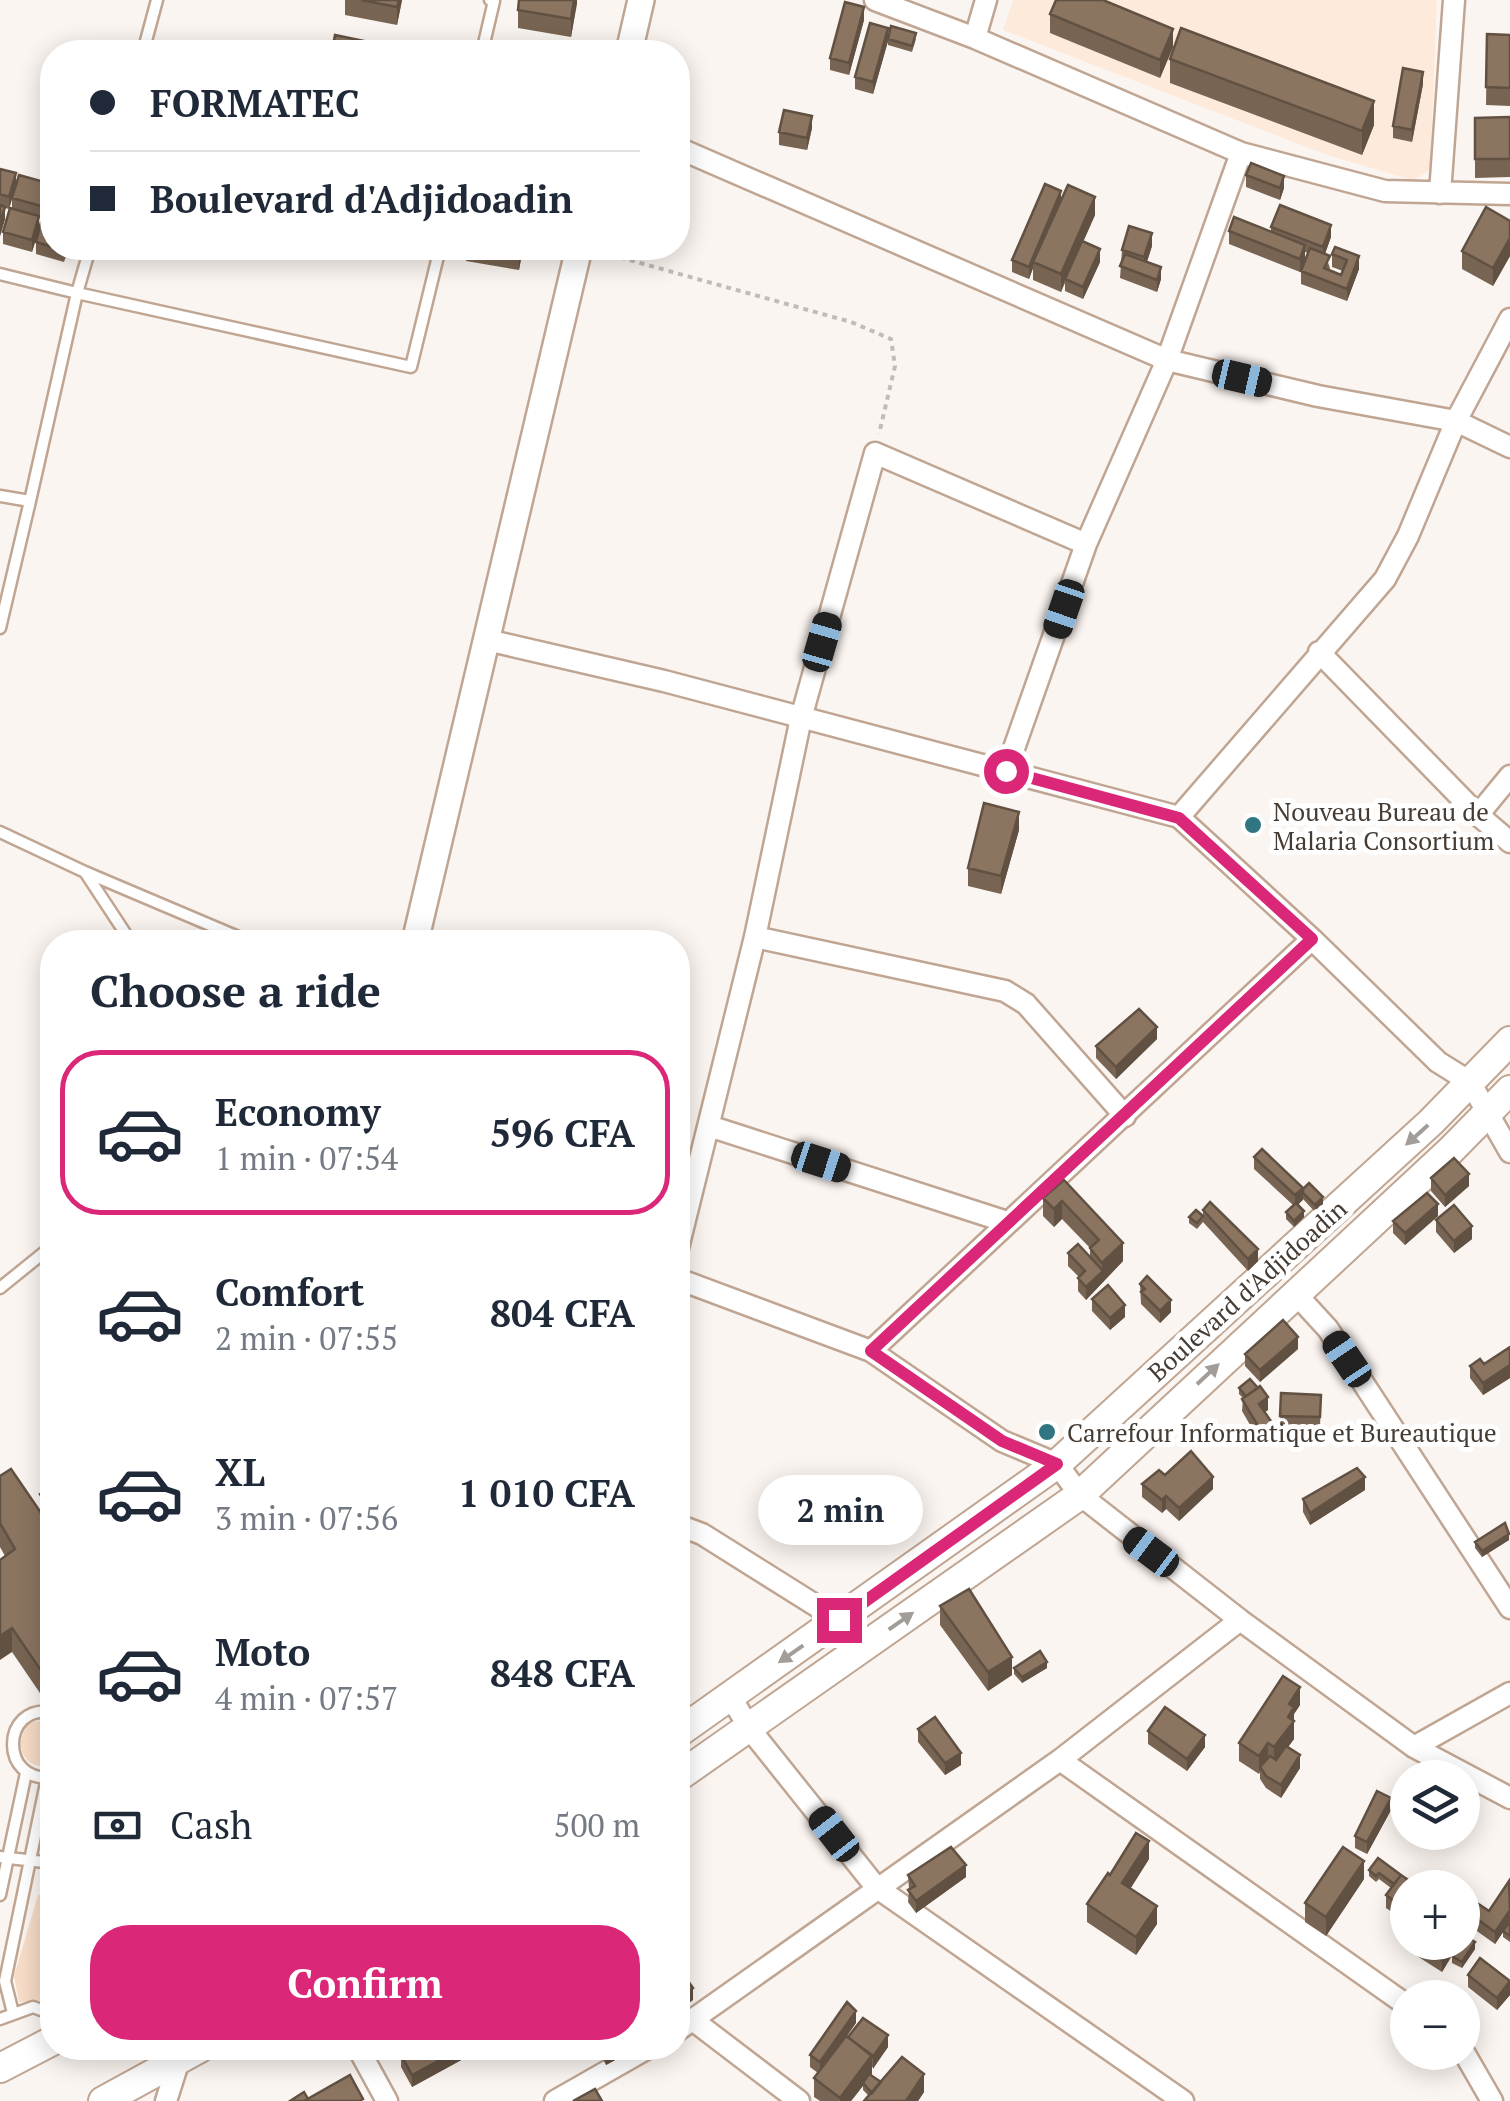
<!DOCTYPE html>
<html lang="en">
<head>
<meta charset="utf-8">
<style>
  :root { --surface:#fff; --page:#f6f6f7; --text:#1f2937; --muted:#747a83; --line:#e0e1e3; --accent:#db2777 }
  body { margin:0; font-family:"PT Serif",serif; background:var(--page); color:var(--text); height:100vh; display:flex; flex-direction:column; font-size:38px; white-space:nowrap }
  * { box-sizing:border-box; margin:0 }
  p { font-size:32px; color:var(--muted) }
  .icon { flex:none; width:55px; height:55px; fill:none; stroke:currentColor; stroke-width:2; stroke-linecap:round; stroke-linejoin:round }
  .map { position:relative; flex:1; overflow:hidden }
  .drawer { position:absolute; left:40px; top:930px; width:650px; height:1130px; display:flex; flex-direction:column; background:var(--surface); border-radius:40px; box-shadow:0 5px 25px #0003 }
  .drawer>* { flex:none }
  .banner { position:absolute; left:40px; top:40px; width:650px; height:220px; border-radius:40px; box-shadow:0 5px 25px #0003; display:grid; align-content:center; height:220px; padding:0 50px; background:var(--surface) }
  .tools { position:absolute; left:1390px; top:1760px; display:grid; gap:20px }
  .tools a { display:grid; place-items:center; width:90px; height:90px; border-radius:50%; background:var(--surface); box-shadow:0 5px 25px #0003; font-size:50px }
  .end { position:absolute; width:45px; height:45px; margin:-22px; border:12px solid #db2777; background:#fff; box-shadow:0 0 0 5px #fff }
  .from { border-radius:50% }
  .bubble { position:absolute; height:70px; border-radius:35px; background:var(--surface); box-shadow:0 5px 25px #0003; font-size:32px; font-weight:700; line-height:70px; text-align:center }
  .car { position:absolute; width:30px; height:60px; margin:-30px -15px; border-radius:12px; box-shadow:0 0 8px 2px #0007; background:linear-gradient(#222 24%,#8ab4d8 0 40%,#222 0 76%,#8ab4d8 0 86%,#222 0) }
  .banner b { display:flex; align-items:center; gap:35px; height:95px; font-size:38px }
  .banner b+b { border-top:2px solid var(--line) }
  .banner i { width:25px; height:25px; background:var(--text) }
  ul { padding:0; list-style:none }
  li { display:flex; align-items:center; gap:30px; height:165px; margin:0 20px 15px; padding:0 30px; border:5px solid transparent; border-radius:40px }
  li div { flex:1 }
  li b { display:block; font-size:38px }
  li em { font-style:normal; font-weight:700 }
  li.selected { border-color:var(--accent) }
  li>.icon { width:90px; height:90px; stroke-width:1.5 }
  h2 { padding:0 50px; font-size:45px; line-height:120px }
  .pay { display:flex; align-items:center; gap:25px; height:110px; padding:0 50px; font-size:38px }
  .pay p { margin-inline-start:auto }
  .cta { display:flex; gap:20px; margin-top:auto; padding:20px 50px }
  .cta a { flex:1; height:115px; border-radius:40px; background:var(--accent); color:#fff; font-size:40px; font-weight:700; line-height:115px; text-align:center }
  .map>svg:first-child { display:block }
  .built { fill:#feeada }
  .green { fill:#f7dcc7 }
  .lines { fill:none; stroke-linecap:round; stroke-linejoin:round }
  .service-casing { stroke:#c0a692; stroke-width:15 }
  .minor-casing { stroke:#c0a692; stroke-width:25 }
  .tertiary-casing { stroke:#c0a692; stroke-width:30 }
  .secondary-casing { stroke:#c0a692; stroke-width:32 }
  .path { stroke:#c3bcb6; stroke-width:4; stroke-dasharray:5 5; stroke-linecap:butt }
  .service { stroke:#fff; stroke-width:10 }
  .minor { stroke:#fff; stroke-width:20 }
  .tertiary { stroke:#fff; stroke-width:25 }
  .secondary { stroke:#fff; stroke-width:28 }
  .wall { fill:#786453 }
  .shaded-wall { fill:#615143 }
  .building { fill:#8b7460; stroke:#615143; stroke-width:2.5 }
  .oneway { fill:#a29d98 }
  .route { stroke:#db2777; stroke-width:12 }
  .poi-dot { fill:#2f7682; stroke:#fff; stroke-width:4 }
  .labels { text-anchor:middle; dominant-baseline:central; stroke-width:10; stroke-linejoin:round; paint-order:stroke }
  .poi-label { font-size:25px; fill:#453b32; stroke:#fff; text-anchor:start }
  .street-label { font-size:25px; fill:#453b32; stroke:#fff }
</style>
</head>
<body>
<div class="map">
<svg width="1510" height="2101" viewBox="0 0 1510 2101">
  <rect width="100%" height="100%" fill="#fbf5f1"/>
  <path class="built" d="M1013 0H1437L1430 170 1413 180 1330 156 1003 30Z"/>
  <path class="green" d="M46 1719 52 1720V1766C24 1771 10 1744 30 1723Z
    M38 1895 52 1896V2000L19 2002 14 1976Z"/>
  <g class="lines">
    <g class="service-casing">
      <path id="service" d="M143 52 157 0
        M482 52 494 1 490 0
        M90 248 77 293 411 367 440 248
        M0 274 77 293 30 501 0 496
        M0 628 30 501
        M0 832 85 872 131 942
        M85 872 250 942
        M0 1288 52 1246
        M52 1777C0 1784 0 1704 52 1712
        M0 1857 44 1862
        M0 1895 26 1773
        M13 2013 5 1981 47 1778
        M0 2019 33 2007 52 2014"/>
    </g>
    <g class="minor-casing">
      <path id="minor" d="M875 0 975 38 1241 153 1385 191 1510 194
        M975 38 986 0
        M678 148 1167 360 1318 396 1456 421 1510 447
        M1440 193 1454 0
        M487 640 664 681 1179 817 1312 939 1438 1062 1470 1082 1510 1152
        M1319 652 1478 815 1510 842
        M1006 771 1086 544 1167 360 1241 153
        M1478 815 1510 776
        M1179 817 1385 579 1408 536 1456 421 1510 319
        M755 937 1005 991 1026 1004 1125 1116
        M709 1126 1007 1222
        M678 1248 755 937 801 718 875 453 1086 544
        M678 1279 871 1351 1002 1441 1057 1464 1080 1495 1240 1620 1414 1747 1510 1798
        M1295 1293 1328 1329 1510 1608
        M871 1351 1312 939
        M678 1525 702 1534 839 1620
        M731 1697 749 1728 876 1887 1183 2101
        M1414 1747 1510 1693
        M1060 1760 1408 2006
        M694 2021 799 2101
        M678 2030 1060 1760 1240 1620
        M358 2048 387 2101
        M1462 2049 1492 2101
        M166 2101 180 2057
        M555 2101 648 2048"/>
    </g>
    <g class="tertiary-casing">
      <path id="tertiary" d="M629 52 641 0
        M415 942 579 248"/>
    </g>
    <g class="secondary-casing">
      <path id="secondary" d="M678 1733 1057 1464 1431 1122 1510 1041
        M678 1777 1080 1495 1450 1151 1510 1090
        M0 2068 52 2041
        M103 2101 200 2048"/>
    </g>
    <path class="path" d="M601 252 851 322 891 339 895 366 879 434"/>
    <use href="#service" class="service"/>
    <use href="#minor" class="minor"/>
    <use href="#tertiary" class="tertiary"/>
    <use href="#secondary" class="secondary"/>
  </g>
  <path class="wall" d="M345 0H402L397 25 345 15Z
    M577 0 571 37 518 28V10Z
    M1050 14 1173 47 1160 78 1050 33Z
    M864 20 849 75 830 70V58Z
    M1487 34 1510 35V106L1486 105Z
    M888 39H916L912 52 888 45V41L873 94 855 89V77Z
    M1170 59 1374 125 1362 155 1170 83Z
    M1423 84 1412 142 1393 138V126Z
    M1510 117V177L1475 178V118Z
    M812 128 807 150 779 145V132Z
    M0 169 16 185 9 209 5 208V219L0 236Z
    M1246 175 1284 188 1280 200 1246 187Z
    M52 187V248H69L64 262 36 254V242L47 219V208Z
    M48 195 41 218H39V229L32 252 3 244V232L12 209V198Z
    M1061 198 1095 215 1083 242 1100 262 1083 299 1065 291V283L1061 292 1033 280V268L1029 279 1012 272V260Z
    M1510 221V256L1493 286 1462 269V251Z
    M1271 227 1331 237 1325 254 1330 268 1329 270 1341 275 1343 271 1332 267V254L1335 247 1359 269 1347 301 1301 284V271L1308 253 1305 252V258L1300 272 1229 244V231L1271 232Z
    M1152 246 1147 262 1161 279 1157 292 1120 278 1122 250Z
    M466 248H523L519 270 466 261Z
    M1019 830 1001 894 968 886V868Z
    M1157 1039 1116 1079 1096 1058V1046Z
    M1254 1157 1303 1188 1323 1204 1315 1212 1303 1199 1298 1205 1304 1217 1294 1227 1286 1219V1212L1293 1205 1254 1169Z
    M1431 1178 1469 1186 1445 1207 1431 1191Z
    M1064 1180 1123 1261 1086 1300 1078 1291V1278L1079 1277 1068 1266V1253L1090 1257V1248L1062 1219 1054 1227 1043 1216V1198Z
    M1203 1210 1258 1261 1248 1271 1203 1222 1197 1229 1189 1223V1217L1203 1216Z
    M1438 1216 1405 1245 1393 1233V1221Z
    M1436 1220 1472 1239 1454 1253 1436 1232Z
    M1140 1284 1171 1312 1160 1323 1141 1304Z
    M1092 1299 1125 1317 1110 1330 1092 1311Z
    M1510 1347V1378L1483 1395 1470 1378V1366L1484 1364Z
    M1298 1349 1260 1382 1245 1366V1354Z
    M1239 1388 1268 1410 1265 1412 1273 1436 1261 1444 1242 1411 1243 1398 1239 1394Z
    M1281 1393 1321 1395 1320 1429 1280 1428Z
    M1165 1475 1213 1489 1179 1521 1166 1509 1162 1513 1142 1497V1484Z
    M0 1476 40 1510V1494L52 1486V1702L44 1699 12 1652 5 1556 0 1547Z
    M1365 1490 1310 1525 1303 1512V1499Z
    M1509 1540 1482 1557 1475 1548V1542Z
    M940 1606 1012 1675 988 1691 940 1625Z
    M1014 1668H1047L1022 1683 1014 1674Z
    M1300 1705 1294 1714V1739L1288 1747 1300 1768 1281 1798 1266 1788 1260 1779V1772L1259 1774 1239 1761V1743Z
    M918 1729 961 1765 945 1775 918 1742Z
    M1148 1731 1205 1747 1187 1771 1148 1744Z
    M1391 1810 1367 1854 1355 1848V1836Z
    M1378 1858 1408 1888V1923L1386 1908V1895L1391 1888 1379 1879 1376 1882 1369 1876V1870Z
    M1149 1859 1130 1889 1157 1924 1136 1955 1087 1922V1904L1110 1875Z
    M908 1875 966 1877 916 1913 908 1902 909 1889Z
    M1364 1879 1326 1936 1305 1922V1903Z
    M1510 1882V1942L1503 1937V1932L1495 1944 1467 1924V1931L1466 1911H1489Z
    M1460 1942 1442 1972 1417 1956V1944Z
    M1475 1949 1462 1968 1452 1963V1956Z
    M1468 1975 1510 1981V1995L1497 2010 1468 1987Z
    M856 2023 846 2036 888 2047 872 2068 871 2075 881 2082 924 2092 918 2101H864L869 2096 863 2090V2086L851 2101H820L814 2097V2078L818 2073 810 2067V2055Z
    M408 2048H474V2053L412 2087 401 2067V2055L409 2050Z
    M601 2048H637L606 2065 601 2056Z"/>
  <path class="shaded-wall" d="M399 0H402L397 25V7Z
    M574 0H577V4L571 37V19Z
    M864 7V20L849 75V63Z
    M888 28V41L873 94V82Z
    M1173 29V47L1160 78V60Z
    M1423 72V84L1412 142V130Z
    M1374 101V125L1362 155V131Z
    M812 116V128L807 150V138Z
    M16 173V185L9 209V197Z
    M1284 176V188L1280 200V188Z
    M48 183V195L41 218V206Z
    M1061 191V203L1033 262V268L1029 279V267Z
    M1095 197V215L1066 280 1065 279 1061 292V274Z
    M5 207V219L0 236V224Z
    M39 216V229L32 252V240Z
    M1331 225V237L1323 259V247Z
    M1152 233V246L1144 270V257Z
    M1510 238V256L1493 286V268Z
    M1305 245V258L1300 272V259Z
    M520 248H523L519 270V252Z
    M1100 249V262L1083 299V287Z
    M1359 256V269L1347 301V289Z
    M1161 267V279L1157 292V280Z
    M1019 812V830L1001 894V876Z
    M1157 1027V1039L1116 1079V1067Z
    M1469 1174V1186L1445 1207V1195Z
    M1303 1188V1200L1295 1207V1195Z
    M1323 1197V1204L1315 1212V1205Z
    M1062 1201V1219L1054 1227V1209Z
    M1438 1204V1216L1405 1245V1233Z
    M1304 1211V1217L1294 1227V1221Z
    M1472 1226V1239L1454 1253V1241Z
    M1123 1243V1261L1086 1300V1287L1102 1272V1263Z
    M1258 1249V1261L1248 1271V1259Z
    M1171 1300V1312L1160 1323V1311Z
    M1125 1305V1317L1110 1330V1318Z
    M1298 1337V1349L1260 1382V1370Z
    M1510 1365V1378L1483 1395V1383Z
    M1268 1397V1410L1259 1416V1404Z
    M1273 1424V1436L1261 1444V1431Z
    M1213 1477V1489L1179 1521V1508Z
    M1365 1477V1490L1310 1525V1513Z
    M1166 1496V1509L1162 1513V1500Z
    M1509 1534V1540L1482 1557V1551Z
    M12 1628V1652L0 1660V1636Z
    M1012 1657V1675L988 1691V1672Z
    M1047 1662V1668L1022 1683V1677Z
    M1300 1687V1705L1294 1714V1739L1274 1766V1747L1289 1704Z
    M1205 1735V1747L1187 1771V1759Z
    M1268 1743V1761L1260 1767 1259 1774V1756Z
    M961 1753V1765L945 1775V1763Z
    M1300 1755V1768L1281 1798V1785Z
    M1391 1798V1810L1367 1854V1842Z
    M1149 1841V1859L1122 1902V1883Z
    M1364 1861V1879L1326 1936V1917Z
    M966 1865V1877L916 1913V1901Z
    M1157 1906V1924L1136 1955V1937Z
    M1510 1910V1922L1495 1944V1932Z
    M1467 1919V1931L1462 1939V1927Z
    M1453 1942H1460L1442 1972V1960Z
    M1475 1942V1949L1462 1968V1962Z
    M1510 1982V1995L1497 2010V1998Z
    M693 1988V2000L683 2008V1996Z
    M681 1998V2010L678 2012V2000Z
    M856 2011V2023L820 2075V2062Z
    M888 2035V2047L873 2069V2057Z
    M462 2048H474V2053L412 2087V2075Z
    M615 2048H637L606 2065V2052Z
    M872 2055V2074L851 2101H840V2098Z
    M924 2074V2092L918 2101H906Z"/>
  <path class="building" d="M361 0H399L397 7Z
    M519 0H574L571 19 518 10Z
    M1056 0H1103L1173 29 1160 60 1050 14Z
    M845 2 864 7 849 63 830 58Z
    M870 23 888 28 873 82 855 77Z
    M891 26 916 33 912 46 888 39Z
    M1181 28 1374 101 1362 131 1170 59Z
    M1487 34 1510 35V88L1486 87Z
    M335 35 388 46 387 52H332Z
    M1403 68 1423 72 1412 130 1393 126Z
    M784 110 812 116 807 138 779 132Z
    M1510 117V159H1475V118Z
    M1251 163 1284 176 1280 188 1246 175Z
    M0 169 16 173 9 197 0 194Z
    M19 175 48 183 41 206 12 198Z
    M1045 184 1061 191 1029 267 1012 260Z
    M1068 185 1095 197 1061 274 1033 262Z
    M52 187V210L47 208Z
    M0 205 5 207 0 224Z
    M1280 205 1331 225 1323 247 1271 227Z
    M1486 207 1510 221V238L1493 268 1462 251Z
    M10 208 39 216 32 240 3 232Z
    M1234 217 1305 245 1300 259 1229 231Z
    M42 218 52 221V247L36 242Z
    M1129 226 1152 233 1144 257 1122 250Z
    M1082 241 1100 249 1083 287 1065 279Z
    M1335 247 1359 256 1347 289 1301 271 1310 248 1330 256 1324 268 1341 275 1347 260 1332 254Z
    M493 248H520L519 252Z
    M1125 254 1161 267 1157 280 1120 266Z
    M984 803 1019 812 1001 876 968 868Z
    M1139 1009 1157 1027 1116 1067 1096 1046Z
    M1262 1149 1303 1188 1295 1195 1254 1157Z
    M1454 1158 1469 1174 1445 1195 1431 1178Z
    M1064 1180 1123 1243 1102 1263 1090 1248 1099 1240 1062 1201 1054 1209 1043 1198Z
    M1309 1183 1323 1197 1315 1205 1303 1193V1189Z
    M1427 1193 1438 1204 1405 1233 1393 1221Z
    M1210 1202 1258 1249 1248 1259 1203 1210Z
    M1296 1203 1304 1211 1294 1221 1286 1212Z
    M1454 1205 1472 1226 1454 1241 1436 1220Z
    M1196 1210 1203 1216 1197 1223 1189 1217Z
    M1078 1244 1103 1271 1086 1287 1078 1278 1085 1271 1068 1253Z
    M1147 1276 1171 1300 1160 1311 1141 1292 1145 1289 1140 1284Z
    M1108 1285 1125 1305 1110 1318 1092 1299Z
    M1283 1320 1298 1337 1260 1370 1245 1354Z
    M1510 1347V1365L1483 1383 1470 1366 1480 1359 1484 1364Z
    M1250 1379 1258 1388 1246 1396 1239 1388Z
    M1260 1386 1268 1397 1259 1404 1273 1424 1261 1431 1242 1399Z
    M1281 1393 1321 1395 1320 1417 1280 1416Z
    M1191 1451 1213 1477 1179 1508 1166 1496 1162 1500 1142 1484 1159 1470 1165 1475Z
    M1357 1468 1365 1477 1310 1513 1303 1499Z
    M11 1469 52 1529V1677L44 1675 12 1628 0 1636V1560L15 1549 0 1523V1476Z
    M52 1486V1513L40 1494Z
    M1505 1523 1509 1534 1482 1551 1475 1542Z
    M969 1589 1012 1657 988 1672 940 1606Z
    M1040 1651 1047 1662 1022 1677 1014 1668Z
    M1283 1676 1300 1687 1289 1704 1294 1707 1288 1717 1294 1721 1274 1747 1268 1743 1259 1756 1239 1743Z
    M1165 1707 1205 1735 1187 1759 1148 1731Z
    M935 1717 961 1753 945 1763 918 1729Z
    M1286 1746 1300 1755 1281 1785 1266 1776 1260 1767 1270 1756 1276 1760Z
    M1377 1791 1391 1798 1367 1842 1355 1836Z
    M1136 1833 1149 1841 1122 1883 1157 1906 1136 1937 1087 1904 1108 1873 1110 1875Z
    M951 1847 966 1865 916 1901 908 1890 915 1886 908 1875Z
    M1343 1847 1364 1861 1326 1917 1305 1903Z
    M1378 1858 1401 1875 1394 1884 1379 1873 1376 1876 1369 1870Z
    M1401 1875 1420 1888H1408V1911L1386 1895Z
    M1509 1881 1510 1910 1495 1932 1466 1911 1474 1901 1489 1911Z
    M1510 1921V1936L1503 1931Z
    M1465 1936 1475 1942 1462 1962 1452 1956Z
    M1418 1942H1453L1442 1960 1417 1944Z
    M1480 1958 1510 1981 1497 1998 1468 1975Z
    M678 1967 693 1988 683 1996 678 1989Z
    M847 2002 856 2011 820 2062 810 2055Z
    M863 2018 888 2035 873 2057 848 2037Z
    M846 2036 872 2055 840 2098 814 2078Z
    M414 2048H462L412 2075 401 2055Z
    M902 2057 924 2074 906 2101H864Z
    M869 2074 881 2082 872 2093 863 2083Z
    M350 2075 363 2099 359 2101H304Z
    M595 2089 602 2101H573Z
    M304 2092 308 2099 304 2101H290Z"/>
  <defs><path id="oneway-solid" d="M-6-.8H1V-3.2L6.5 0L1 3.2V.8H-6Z" transform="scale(2.5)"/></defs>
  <g class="oneway">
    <use href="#oneway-solid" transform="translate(1417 1135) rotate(138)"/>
    <use href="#oneway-solid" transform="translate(1208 1374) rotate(-43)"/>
    <use href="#oneway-solid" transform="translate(901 1621) rotate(-35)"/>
    <use href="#oneway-solid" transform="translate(791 1654) rotate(145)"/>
  </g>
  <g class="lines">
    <path class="route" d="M839 1620 1057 1464 1002 1441 871 1351 1312 939 1179 818 1006 771"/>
  </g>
  <g class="poi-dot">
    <circle cx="1253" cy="825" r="10"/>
    <circle cx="1047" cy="1432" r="10"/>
  </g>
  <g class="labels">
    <g class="poi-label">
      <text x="1273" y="811">Nouveau Bureau de<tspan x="1273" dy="29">Malaria Consortium</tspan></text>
      <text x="1067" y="1432">Carrefour Informatique et Bureautique</text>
    </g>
    <g class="street-label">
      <text transform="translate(1247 1290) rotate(-42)">Boulevard d'Adjidoadin</text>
    </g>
  </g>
</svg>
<div class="tools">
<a><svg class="icon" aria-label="layers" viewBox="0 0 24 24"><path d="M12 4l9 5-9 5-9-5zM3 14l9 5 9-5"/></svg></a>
<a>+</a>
<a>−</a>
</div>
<i class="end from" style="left:1006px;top:771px"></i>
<i class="end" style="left:839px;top:1620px"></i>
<div class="bubble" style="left:758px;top:1475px;width:165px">2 min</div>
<i class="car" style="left:1242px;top:378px;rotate:103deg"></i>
<i class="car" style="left:1064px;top:609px;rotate:199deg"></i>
<i class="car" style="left:822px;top:642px;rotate:16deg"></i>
<i class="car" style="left:821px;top:1162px;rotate:108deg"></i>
<i class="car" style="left:1347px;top:1359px;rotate:326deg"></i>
<i class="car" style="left:1151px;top:1552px;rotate:307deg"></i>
<i class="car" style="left:834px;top:1834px;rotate:322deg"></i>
<div class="banner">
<b><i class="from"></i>FORMATEC</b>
<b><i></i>Boulevard d'Adjidoadin</b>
</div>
<section class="drawer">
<h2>Choose a ride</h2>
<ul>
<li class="selected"><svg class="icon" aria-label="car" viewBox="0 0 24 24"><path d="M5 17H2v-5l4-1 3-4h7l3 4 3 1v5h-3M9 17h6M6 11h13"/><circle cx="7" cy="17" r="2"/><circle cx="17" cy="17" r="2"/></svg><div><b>Economy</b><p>1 min · 07:54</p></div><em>596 CFA</em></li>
<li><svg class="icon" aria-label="car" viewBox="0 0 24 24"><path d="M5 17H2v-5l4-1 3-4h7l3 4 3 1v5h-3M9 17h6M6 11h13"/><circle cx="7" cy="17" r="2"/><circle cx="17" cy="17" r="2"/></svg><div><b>Comfort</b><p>2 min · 07:55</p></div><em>804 CFA</em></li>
<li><svg class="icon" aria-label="car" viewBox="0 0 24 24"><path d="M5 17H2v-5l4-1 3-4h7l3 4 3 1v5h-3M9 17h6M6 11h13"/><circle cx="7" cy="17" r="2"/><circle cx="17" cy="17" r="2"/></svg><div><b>XL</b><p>3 min · 07:56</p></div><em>1 010 CFA</em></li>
<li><svg class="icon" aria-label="car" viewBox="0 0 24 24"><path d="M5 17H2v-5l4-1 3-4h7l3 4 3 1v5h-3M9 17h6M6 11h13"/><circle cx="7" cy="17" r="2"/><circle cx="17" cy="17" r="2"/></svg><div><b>Moto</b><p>4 min · 07:57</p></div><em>848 CFA</em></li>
</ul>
<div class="pay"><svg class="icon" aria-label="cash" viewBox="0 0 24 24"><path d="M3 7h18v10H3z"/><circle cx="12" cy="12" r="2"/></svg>Cash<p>500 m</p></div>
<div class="cta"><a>Confirm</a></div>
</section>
</div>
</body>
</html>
